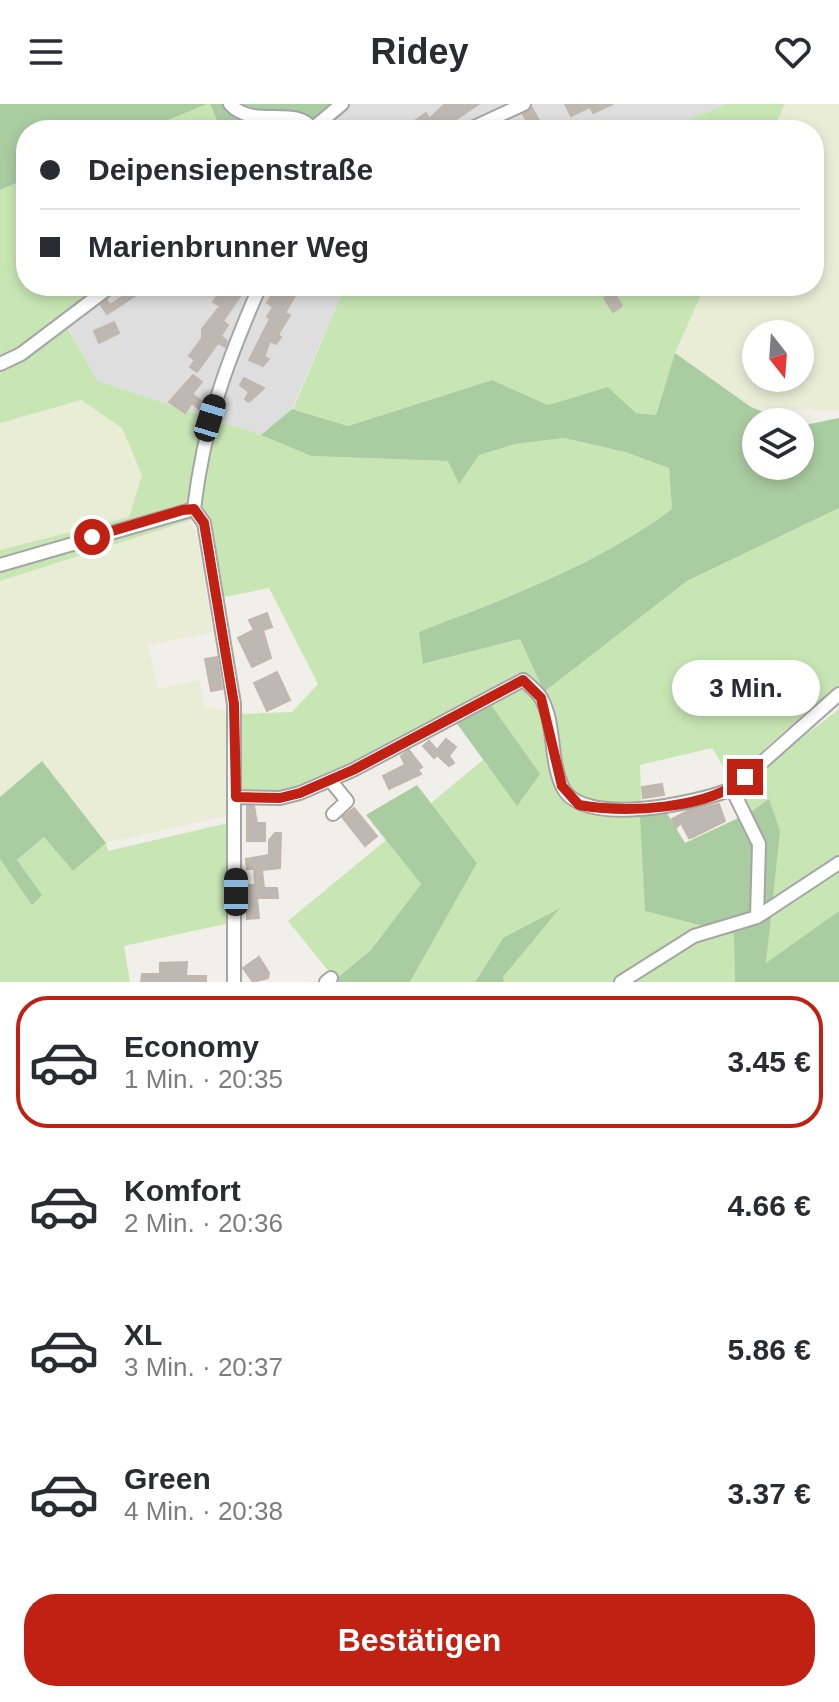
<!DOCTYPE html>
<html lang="de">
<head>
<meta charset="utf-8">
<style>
  :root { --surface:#fff; --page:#f2f2f3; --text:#2b2b33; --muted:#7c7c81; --line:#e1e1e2; --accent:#c12112 }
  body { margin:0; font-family:Helvetica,sans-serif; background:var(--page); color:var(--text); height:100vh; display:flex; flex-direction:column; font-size:30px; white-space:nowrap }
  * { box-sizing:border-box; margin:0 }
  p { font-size:26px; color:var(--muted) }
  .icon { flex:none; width:44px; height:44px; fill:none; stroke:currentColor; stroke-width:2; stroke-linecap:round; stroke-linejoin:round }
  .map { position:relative; height:878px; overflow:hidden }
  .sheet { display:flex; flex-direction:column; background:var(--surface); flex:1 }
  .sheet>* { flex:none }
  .hud { position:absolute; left:16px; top:16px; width:808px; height:176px; border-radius:32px; box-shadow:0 4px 12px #0003; display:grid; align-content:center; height:176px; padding:0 24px; background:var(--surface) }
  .needle { width:52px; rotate:163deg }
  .tools { position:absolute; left:742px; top:216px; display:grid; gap:16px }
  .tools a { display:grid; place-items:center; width:72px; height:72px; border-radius:50%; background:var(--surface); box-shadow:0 4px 12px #0003; font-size:40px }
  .end { position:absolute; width:36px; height:36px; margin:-18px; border:10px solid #c12112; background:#fff; box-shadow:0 0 0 4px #fff }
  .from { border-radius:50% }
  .bubble { position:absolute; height:56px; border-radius:28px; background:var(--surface); box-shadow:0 4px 12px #0003; font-size:26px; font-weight:700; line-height:56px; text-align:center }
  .car { position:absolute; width:24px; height:48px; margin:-24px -12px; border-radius:10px; box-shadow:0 0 6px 2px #0007; background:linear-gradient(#222 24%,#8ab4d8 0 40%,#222 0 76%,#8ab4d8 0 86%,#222 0) }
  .hud b { display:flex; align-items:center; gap:28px; height:76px; font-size:30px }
  .hud b+b { border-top:2px solid var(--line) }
  .hud i { width:20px; height:20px; background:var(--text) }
  ul { padding:14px 0 0; list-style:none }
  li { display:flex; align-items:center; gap:24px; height:132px; margin:0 16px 12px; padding:0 8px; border:4px solid transparent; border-radius:32px }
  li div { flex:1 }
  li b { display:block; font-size:30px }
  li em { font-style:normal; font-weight:700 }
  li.active { border-color:var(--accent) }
  li>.icon { width:72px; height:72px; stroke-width:1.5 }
  .cta { display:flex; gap:16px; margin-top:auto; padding:16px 24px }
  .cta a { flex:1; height:92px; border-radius:32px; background:var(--accent); color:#fff; font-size:32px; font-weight:700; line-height:92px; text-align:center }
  header { display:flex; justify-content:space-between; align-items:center; height:104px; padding:0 24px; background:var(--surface); font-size:36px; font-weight:700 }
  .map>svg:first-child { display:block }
  .residential { fill:#dfdede }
  .farmland { fill:#eaedd6; fill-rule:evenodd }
  .grass { fill:#c8e6b4 }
  .forest { fill:#aacca1 }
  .building { fill:#beb8b2; stroke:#c1b7ac; stroke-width:2 }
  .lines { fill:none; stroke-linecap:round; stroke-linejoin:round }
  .minor-casing { stroke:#a5a5a5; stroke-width:16 }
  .minor { stroke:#fff; stroke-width:12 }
  .route { stroke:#c12112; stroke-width:10 }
</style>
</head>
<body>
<header><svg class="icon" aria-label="menu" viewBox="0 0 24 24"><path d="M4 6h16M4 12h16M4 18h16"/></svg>Ridey<svg class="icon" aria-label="heart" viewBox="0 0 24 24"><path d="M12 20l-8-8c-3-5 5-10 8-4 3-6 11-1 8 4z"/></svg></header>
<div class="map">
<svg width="839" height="878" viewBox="0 0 839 878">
  <rect width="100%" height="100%" fill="#f1efe9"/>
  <path class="residential" d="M333 0H727L659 26H303Z
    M102 182H345L292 305 261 331 98 277 61 212Z"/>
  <path class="farmland" d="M785 0H839V307L751 303 675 249 705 182H814V26H773ZM756 230H800V274H756Z
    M81 296 122 324 142 371 129 413 0 446V319Z
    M188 415 196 427 213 528 148 541 158 585 200 576 204 602 226 607 230 711 106 739 42 658 0 693V477Z"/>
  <path class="grass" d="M207 0H210L221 26H144Z
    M727 0H785L773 26H659Z
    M26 75V182H102L61 213 98 277 261 331 311 352 449 357 515 340 564 334 625 348 669 364 672 405C597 462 507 492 420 528L424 560 520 535 544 588 687 477 839 404V581L764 645 773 656 839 605V807L766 860 770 811 768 696 751 708 712 644 640 661 645 807 734 830 735 878H504L503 873 558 805 503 834 475 878H410L477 759 431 699 483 656 517 701 484 591 357 659 297 684 241 691V610L292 608 318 580 269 484 220 494 207 411 0 477V446L129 413 142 371 122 324 81 296 0 319V86Z
    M345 182H705L675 249 656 311 636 309 608 283 548 301 492 276 348 322 293 305Z
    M228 719 230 819 124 842 130 878H0V755L32 800 41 791 17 756 44 733 73 767 106 739 108 747Z
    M386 736 421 780 371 846 335 875 288 817Z"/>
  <path class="forest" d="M0 0H207L144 26H26V75L0 86Z
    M210 0H333L303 26H221Z
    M675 249 751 303 788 318H756V362H800V322L839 314V404L687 477 544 588 520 535 423 560 419 528C507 493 596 462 672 405L669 364 625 348 564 334 515 340 479 351 459 380 448 357 311 352 261 331 292 305 348 322 492 276 548 301 608 283 636 309 656 311Z
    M489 598 540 670 517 702 455 617Z
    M42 657 106 739 73 767 44 733 17 756 42 791 32 801 0 755V693Z
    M417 681 477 759 410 878H332L371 846 421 780 366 711Z
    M769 695 780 727 766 859 839 807V878H735L734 830 645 807 640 711 665 706 685 739 751 708Z
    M560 804 503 873 504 878H475L503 834Z"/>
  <path class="building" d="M445 0H479L444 23 441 18 430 26H412L409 21 426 9 429 15Z
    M565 0H613L593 9 590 3 571 12Z
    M532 4 543 24 539 26H532L523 10Z
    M132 182H152L146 191 141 188 107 210 101 201 107 196 110 201 123 192 120 187 127 183 132 191 136 184Z
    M277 182H289L298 187 285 209 290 211 278 231 281 233 276 240 270 237 264 253 269 255 263 262 249 256 270 215 267 213 273 203 267 199Z
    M620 183 616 192 622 202 613 208 604 194Z
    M232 185 241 191 223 217 228 221 221 232 227 237 225 243 218 239 197 268 190 263 195 256 189 252 202 234V225L220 202 213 198 219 189 226 194Z
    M114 218 119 229 99 239 94 227Z
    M193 271 202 278 192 290 204 299 199 305 192 299 185 309 169 298Z
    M244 274 264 284 249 298 245 295 249 288 240 281Z
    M267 509 272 523 263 526 271 554 252 563 238 534 254 526 249 516Z
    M217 553 222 585 211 587 205 555Z
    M277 568 290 596 267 607 254 579Z
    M446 635 456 643 449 652 454 659 449 662 437 651 434 654 423 642 429 637 437 646Z
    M409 646 422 663 418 666 421 670 389 685 383 672 405 661 401 652Z
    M662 680 664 691 643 694 642 683Z
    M719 700 725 717 693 733 689 734 681 719 676 724 672 715 688 707Z
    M247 702H254L257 719H265V737H247Z
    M354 704 377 732 365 742 342 713Z
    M275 729H281L280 764 262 766 264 784H277L278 794H257L259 814 247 815 246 781H255L254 765H247L246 755 269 751V736Z
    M259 853 269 869 268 874 253 878 243 864Z
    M187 858 186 872H206V878H141L142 870H160V859Z"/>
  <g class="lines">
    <g class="minor-casing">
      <path id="minor" d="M230 0C253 26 297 0 313 26
        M312 25 342 0
        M468 26 524 0
        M0 260 21 250 111 182
        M0 461 194 405
        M330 676 347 697 333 710
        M732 685 759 740 757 813
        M236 693 280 694 300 689 353 666 523 576C529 581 537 587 541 594 556 620 549 656 563 684 584 724 697 699 732 685L839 590
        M234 878V600L204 419 194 405C204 320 226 260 260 182
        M326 878 331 874
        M621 878 694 832 757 813 839 759"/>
    </g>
    <use href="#minor" class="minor"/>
  </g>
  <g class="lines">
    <path class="route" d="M92 433 183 406 194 405 204 419 234 600 236 693 280 694 300 689 353 666 523 576 541 594 562 682 579 701C625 709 710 706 745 673"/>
  </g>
</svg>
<div class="tools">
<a><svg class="needle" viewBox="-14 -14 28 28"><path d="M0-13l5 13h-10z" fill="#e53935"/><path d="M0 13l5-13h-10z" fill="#7c7c81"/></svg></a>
<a><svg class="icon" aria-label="layers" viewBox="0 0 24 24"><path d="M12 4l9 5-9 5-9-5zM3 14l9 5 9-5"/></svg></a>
</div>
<i class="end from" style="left:92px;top:433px"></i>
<i class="end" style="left:745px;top:673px"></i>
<div class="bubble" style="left:672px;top:556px;width:148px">3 Min.</div>
<i class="car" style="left:210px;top:314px;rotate:17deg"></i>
<i class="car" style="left:236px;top:788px;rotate:0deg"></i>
<div class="hud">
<b><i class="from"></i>Deipensiepenstraße</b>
<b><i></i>Marienbrunner Weg</b>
</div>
</div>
<section class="sheet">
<ul>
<li class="active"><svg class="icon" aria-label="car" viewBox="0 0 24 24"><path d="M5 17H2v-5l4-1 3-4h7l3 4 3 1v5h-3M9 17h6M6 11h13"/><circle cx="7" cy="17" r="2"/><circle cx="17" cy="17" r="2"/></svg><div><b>Economy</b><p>1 Min. · 20:35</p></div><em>3.45 €</em></li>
<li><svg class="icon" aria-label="car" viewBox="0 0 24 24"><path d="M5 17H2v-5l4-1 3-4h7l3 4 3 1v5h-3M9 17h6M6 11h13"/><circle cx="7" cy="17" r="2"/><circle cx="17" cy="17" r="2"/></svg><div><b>Komfort</b><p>2 Min. · 20:36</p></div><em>4.66 €</em></li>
<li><svg class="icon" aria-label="car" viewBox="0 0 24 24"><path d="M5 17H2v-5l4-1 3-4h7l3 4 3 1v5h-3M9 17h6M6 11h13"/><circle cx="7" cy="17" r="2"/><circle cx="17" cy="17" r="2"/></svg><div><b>XL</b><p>3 Min. · 20:37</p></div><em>5.86 €</em></li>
<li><svg class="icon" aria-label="car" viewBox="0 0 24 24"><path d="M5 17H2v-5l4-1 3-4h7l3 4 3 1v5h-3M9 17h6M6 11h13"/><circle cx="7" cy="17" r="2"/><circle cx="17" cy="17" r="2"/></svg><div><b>Green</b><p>4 Min. · 20:38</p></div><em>3.37 €</em></li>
</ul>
<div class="cta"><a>Bestätigen</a></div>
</section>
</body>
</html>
